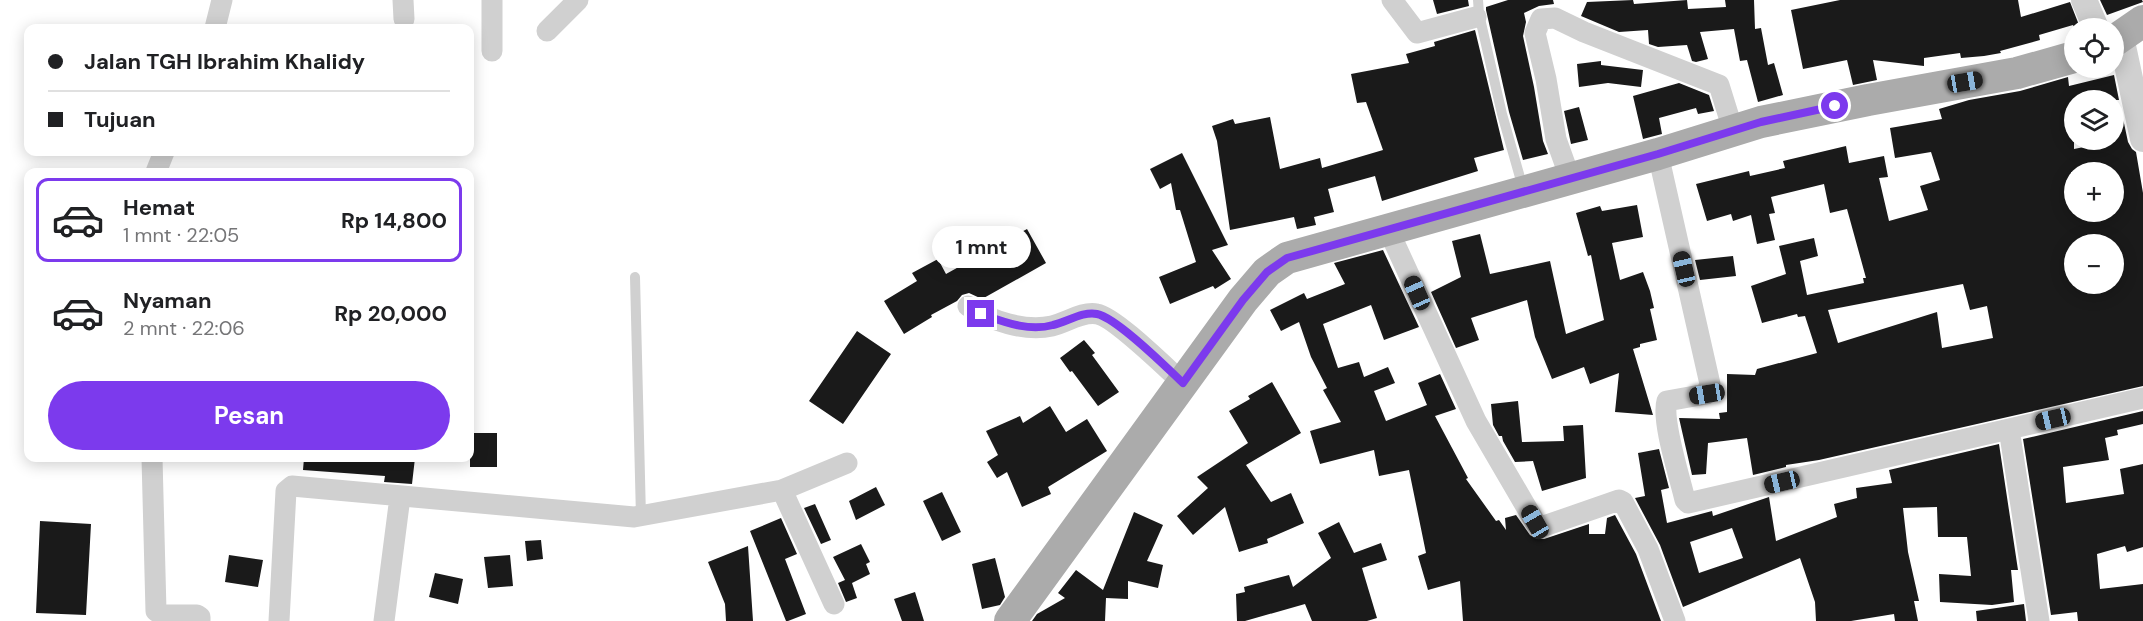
<!DOCTYPE html>
<html lang="id">
<head>
<meta charset="utf-8">
<style>
  :root { --surface:#fff; --page:#f2f2f2; --text:#202124; --muted:#757577; --line:#e0e0e0; --accent:#7c3aed }
  body { margin:0; font-family:"DM Sans",sans-serif; background:var(--page); color:var(--text); height:100vh; display:flex; flex-direction:column; font-size:22px; white-space:nowrap }
  * { box-sizing:border-box; margin:0 }
  p { font-size:20px; color:var(--muted) }
  .icon { flex:none; width:33px; height:33px; fill:none; stroke:currentColor; stroke-width:2; stroke-linecap:round; stroke-linejoin:round }
  .map { position:relative; flex:1; overflow:hidden }
  .side { position:absolute; left:24px; top:168px; width:450px; height:294px; display:flex; flex-direction:column; background:var(--surface); border-radius:12px; box-shadow:0 3px 15px #0003 }
  .side>* { flex:none }
  .hud { position:absolute; left:24px; top:24px; width:450px; height:132px; border-radius:12px; box-shadow:0 3px 15px #0003; display:grid; align-content:center; height:132px; padding:0 24px; background:var(--surface) }
  .controls { position:absolute; left:2064px; top:18px; display:grid; gap:12px }
  .controls a { display:grid; place-items:center; width:60px; height:60px; border-radius:50%; background:var(--surface); box-shadow:0 3px 15px #0003; font-size:30px }
  .end { position:absolute; width:27px; height:27px; margin:-14px; border:8px solid #7c3aed; background:#fff; box-shadow:0 0 0 3px #fff }
  .from { border-radius:50% }
  .bubble { position:absolute; height:42px; border-radius:21px; background:var(--surface); box-shadow:0 3px 15px #0003; font-size:20px; font-weight:700; line-height:42px; text-align:center }
  .car { position:absolute; width:18px; height:36px; margin:-18px -9px; border-radius:8px; box-shadow:0 0 4px 2px #0007; background:linear-gradient(#222 24%,#8ab4d8 0 40%,#222 0 76%,#8ab4d8 0 86%,#222 0) }
  .hud b { display:flex; align-items:center; gap:21px; height:57px; font-size:22px }
  .hud b+b { border-top:2px solid var(--line) }
  .hud i { width:15px; height:15px; background:var(--text) }
  ul { padding:10px 0 0; list-style:none }
  li { display:flex; align-items:center; gap:18px; height:84px; margin:0 12px 9px; padding:0 12px; border:3px solid transparent; border-radius:12px }
  li div { flex:1 }
  li b { display:block; font-size:22px }
  li em { font-style:normal; font-weight:700 }
  li.active { border-color:var(--accent) }
  li>.icon { width:54px; height:54px; stroke-width:1.5 }
  .primary-button { display:flex; gap:12px; margin-top:auto; padding:12px 24px }
  .primary-button a { flex:1; height:69px; border-radius:36px; background:var(--accent); color:#fff; font-size:24px; font-weight:700; line-height:69px; text-align:center }
  .map>svg:first-child { display:block }
  .building { fill:#1a1a1a; fill-rule:evenodd }
  .lines { fill:none; stroke-linecap:round; stroke-linejoin:round }
  .service { stroke:#d0d0d0; stroke-width:10 }
  .minor { stroke:#d0d0d0; stroke-width:21 }
  .tertiary { stroke:#d0d0d0; stroke-width:26 }
  .primary { stroke:#ababab; stroke-width:32 }
  .route { stroke:#7c3aed; stroke-width:8 }
</style>
</head>
<body>
<div class="map">
<svg width="2143" height="621" viewBox="0 0 2143 621">
  <rect width="100%" height="100%" fill="#fff"/>
  <path class="building" d="M1433 0H1468L1469 6 1437 14Z
    M1508 0H1553L1554 4 1539 6 1524 13 1526 22 1523 36 1534 87 1543 141 1548 154 1523 160 1509 112 1486 10V7Z
    M1633 0 1634 4 1687 0 1688 9 1726 7 1725 0H1754L1755 29 1761 28 1768 65 1774 63 1783 95 1758 102 1747 60 1740 61 1734 29 1700 32 1708 59 1696 62 1692 61 1687 45 1658 47 1649 44 1648 30 1619 32 1581 16 1587 2Z
    M1840 0H2018L2021 17 2070 2 2079 25 2074 27 2073 25 2039 35 2040 40 2000 51 2001 53 1984 56 1961 58 1960 53 1924 58V66L1873 60 1877 80 1853 85 1847 60 1803 69 1791 10Z
    M2100 0H2142L2143 2 2107 15Z
    M1475 30 1504 150 1474 158 1478 171 1382 201 1375 176 1328 189 1334 212 1314 217 1316 225 1297 229 1294 217 1230 230 1217 141 1212 126 1233 119 1235 124 1270 117 1280 169 1320 158 1322 168 1383 150 1366 102 1357 103 1351 74 1409 63 1406 54 1435 46 1434 42Z
    M1601 61V65L1643 70 1641 87 1608 83 1579 87 1577 64Z
    M2114 75 2119 100H2074V149L2114 141V111L2121 109 2128 142 2132 149 2136 152 2143 193V386L1819 460 1786 465V467L1753 475 1747 438 1708 443 1706 474 1692 475 1679 418 1720 419 1719 413 1727 412V374L1755 375 1757 369 1817 353 1805 316 1798 317 1797 314 1762 323 1751 286 1786 274 1779 246 1814 238 1818 256 1800 261 1807 295 1864 283 1863 278H1866L1847 209 1830 213 1824 184 1771 197 1775 213 1769 214 1775 240 1757 244 1751 215 1733 221 1731 214 1707 221 1696 184 1749 171 1750 176 1785 168 1783 161 1846 146 1849 163 1884 156 1888 177 1879 178 1889 221 1928 210 1920 186 1940 180 1931 152 1895 158 1890 128 1942 119 1939 109 1969 100 2020 91 2068 77 2069 86ZM2071 172H2114V212H2074V192ZM2074 244H2114V284H2074ZM1963 284 1970 310 1987 306 1993 338 1942 348 1937 312 1838 343 1828 310Z
    M1679 83 1709 95 1714 111 1698 114 1696 108 1659 118 1662 134 1643 139 1633 96Z
    M1579 107 1588 140 1571 144 1564 111Z
    M1182 153 1228 245 1212 250 1231 279 1215 289 1213 286 1170 304 1159 277 1196 262 1180 210H1176L1171 183 1160 189 1150 169Z
    M1637 205 1643 237 1612 243 1620 280 1643 272 1650 291 1654 308 1650 309 1657 340 1640 344V347L1633 349 1653 415 1615 412 1619 373 1590 384 1584 367 1552 379 1535 337 1527 300 1471 318 1479 340 1456 348 1431 292 1461 277 1452 241 1480 234 1490 274 1550 261 1566 334 1604 320 1591 255 1588 256 1576 213 1600 206 1602 211Z
    M1027 229 1046 263 982 299 969 293 962 295 957 301 931 315 932 317 904 334 884 301 917 281 912 273 938 259 946 274Z
    M1383 250 1419 327 1384 340 1371 305 1323 324 1338 368 1359 362 1364 377 1388 367 1395 383 1374 391 1386 421 1427 405 1418 383 1440 374 1456 409 1435 416 1468 478 1466 479 1496 521 1499 520 1506 530 1505 518 1516 515 1530 535 1535 538 1544 539 1589 524V534H1605L1607 518 1615 515 1636 554 1661 621H1463L1460 581 1428 590 1418 556 1426 553 1409 470 1379 476 1374 450 1320 464 1310 431 1341 422 1323 390 1327 388 1311 357 1299 322 1281 331 1270 310 1304 293 1307 299 1345 284 1334 263Z
    M1733 256 1736 276 1700 280 1695 260Z
    M857 331 891 354 843 424 809 401Z
    M1084 340 1095 353 1092 355 1119 392 1098 406 1072 371 1070 372 1060 358Z
    M1272 382 1301 433 1246 465 1271 502 1291 493 1304 523 1267 539 1268 543 1239 552 1225 507 1193 535 1177 516 1208 488 1197 477 1248 443 1229 411 1250 399 1248 396Z
    M1518 401 1522 442 1564 441 1563 426 1583 425 1586 478 1542 491 1533 461 1515 462 1503 441 1502 436H1499L1493 425 1491 404Z
    M1050 406 1066 432 1087 419 1107 451 1048 487 1051 494 1022 507 1007 472 997 478 987 462 998 455 986 431 1020 416 1023 423Z
    M2143 411V424L2117 430 2118 435 2105 438 2109 460 2063 467 2066 503 2124 494 2120 469 2143 464V547L2127 552 2125 546 2097 554 2100 589 2143 584V621H2078L2077 612 2051 615 2023 439Z
    M470 433H497V467H470Z
    M1999 444 2018 570H2011L2014 602 1992 605 1940 602 1939 574 1971 576 1967 537H1938L1937 507 1903 508 1908 552 1919 601H1914L1918 621H1895L1894 614 1851 621H1816L1815 602 1800 558 1683 607 1660 545 1635 498 1645 496 1638 453 1659 449 1669 488 1661 490 1667 523 1712 511 1713 516 1769 497 1776 541 1837 517 1834 504 1857 498 1856 488 1892 483 1889 470ZM1732 528 1743 558 1699 573 1690 542Z
    M304 458H415L412 484 384 482 385 476 303 470Z
    M876 487 885 505 856 520 849 501Z
    M942 492 961 532 942 541 923 501Z
    M815 504 831 540 821 544 804 508Z
    M1134 512 1163 525 1147 561 1163 565 1158 588 1128 581V599L1106 598 1105 621H1032L1037 614 1065 598 1058 593 1076 570 1103 590Z
    M781 518 797 554 785 559 806 614 788 621H786L750 531Z
    M40 521 91 524 86 615 36 613Z
    M1339 522 1354 553 1381 543 1387 560 1362 568 1377 618 1367 621H1312L1305 604 1245 621H1237L1236 594 1245 592 1244 587 1289 575 1293 587 1331 558 1318 533Z
    M541 540 543 559 527 561 525 541Z
    M861 544 870 562 866 564 870 574 852 583 857 598 846 602 838 583 845 580 833 557Z
    M748 546 753 621H726L725 604 708 562Z
    M229 555 263 560 258 587 225 582Z
    M510 555 513 586 488 588 484 557Z
    M995 558 1005 597 1000 605 982 609 972 564Z
    M435 573 463 579 458 604 429 597Z
    M915 592 924 621H902L894 599Z
    M2024 604 2026 621H1977L1976 611Z"/>
  <g class="lines">
    <path class="service" d="M1478 0 1479 14 1502 114 1523 188
      M635 277 641 517"/>
    <path class="minor" d="M403 0 404 19
      M492 0V51
      M1392 0 1417 33 1476 17
      M215 28 222 0
      M547 31 578 0
      M1658 154 1710 384 1706 394 1667 401C1661 420 1680 478 1685 500L1688 503 2143 398
      M156 172 164 152
      M1570 178 1556 139 1546 79 1535 33 1541 19 1555 18 1584 32 1719 85 1733 130
      M1388 229 1476 421 1535 522 1539 526H1544L1619 500 1623 502 1648 549 1675 621
      M968 306C991 321 1025 332 1052 326 1066 323 1082 311 1097 314 1115 317 1167 369 1183 383
      M2009 429 2039 621
      M152 458 156 611 162 615H197L200 617V621
      M782 490 847 463
      M279 621 286 491 292 486 634 517 782 490 834 604
      M384 621 400 497"/>
    <path class="tertiary" d="M2084 0 2096 28
      M2121 37 2143 139"/>
    <path class="primary" d="M2114 41 2143 21
      M1010 621 1243 300 1267 272 1287 258 1658 154 1761 122 1868 100 2017 73 2074 57"/>
  </g>
  <g class="lines">
    <path class="route" d="M981 314C1004 322 1029 332 1053 325 1067 322 1083 311 1097 314 1117 318 1167 368 1183 383L1243 300 1267 272 1287 258 1658 154 1761 122 1835 106"/>
  </g>
</svg>
<div class="controls">
<a><svg class="icon" aria-label="locate" viewBox="0 0 24 24"><circle cx="12" cy="12" r="6"/><path d="M12 2v4M12 18v4M2 12h4M18 12h4"/></svg></a>
<a><svg class="icon" aria-label="layers" viewBox="0 0 24 24"><path d="M12 4l9 5-9 5-9-5zM3 14l9 5 9-5"/></svg></a>
<a>+</a>
<a>−</a>
</div>
<i class="end from" style="left:1835px;top:106px"></i>
<i class="end" style="left:981px;top:314px"></i>
<div class="bubble" style="left:932px;top:226px;width:99px">1 mnt</div>
<i class="car" style="left:1965px;top:82px;rotate:80deg"></i>
<i class="car" style="left:1684px;top:269px;rotate:347deg"></i>
<i class="car" style="left:1417px;top:293px;rotate:336deg"></i>
<i class="car" style="left:1707px;top:394px;rotate:261deg"></i>
<i class="car" style="left:2053px;top:419px;rotate:257deg"></i>
<i class="car" style="left:1782px;top:482px;rotate:257deg"></i>
<i class="car" style="left:1535px;top:522px;rotate:330deg"></i>
<div class="hud">
<b><i class="from"></i>Jalan TGH Ibrahim Khalidy</b>
<b><i></i>Tujuan</b>
</div>
<section class="side">
<ul>
<li class="active"><svg class="icon" aria-label="car" viewBox="0 0 24 24"><path d="M5 17H2v-5l4-1 3-4h7l3 4 3 1v5h-3M9 17h6M6 11h13"/><circle cx="7" cy="17" r="2"/><circle cx="17" cy="17" r="2"/></svg><div><b>Hemat</b><p>1 mnt · 22:05</p></div><em>Rp 14,800</em></li>
<li><svg class="icon" aria-label="car" viewBox="0 0 24 24"><path d="M5 17H2v-5l4-1 3-4h7l3 4 3 1v5h-3M9 17h6M6 11h13"/><circle cx="7" cy="17" r="2"/><circle cx="17" cy="17" r="2"/></svg><div><b>Nyaman</b><p>2 mnt · 22:06</p></div><em>Rp 20,000</em></li>
</ul>
<div class="primary-button"><a>Pesan</a></div>
</section>
</div>
</body>
</html>
